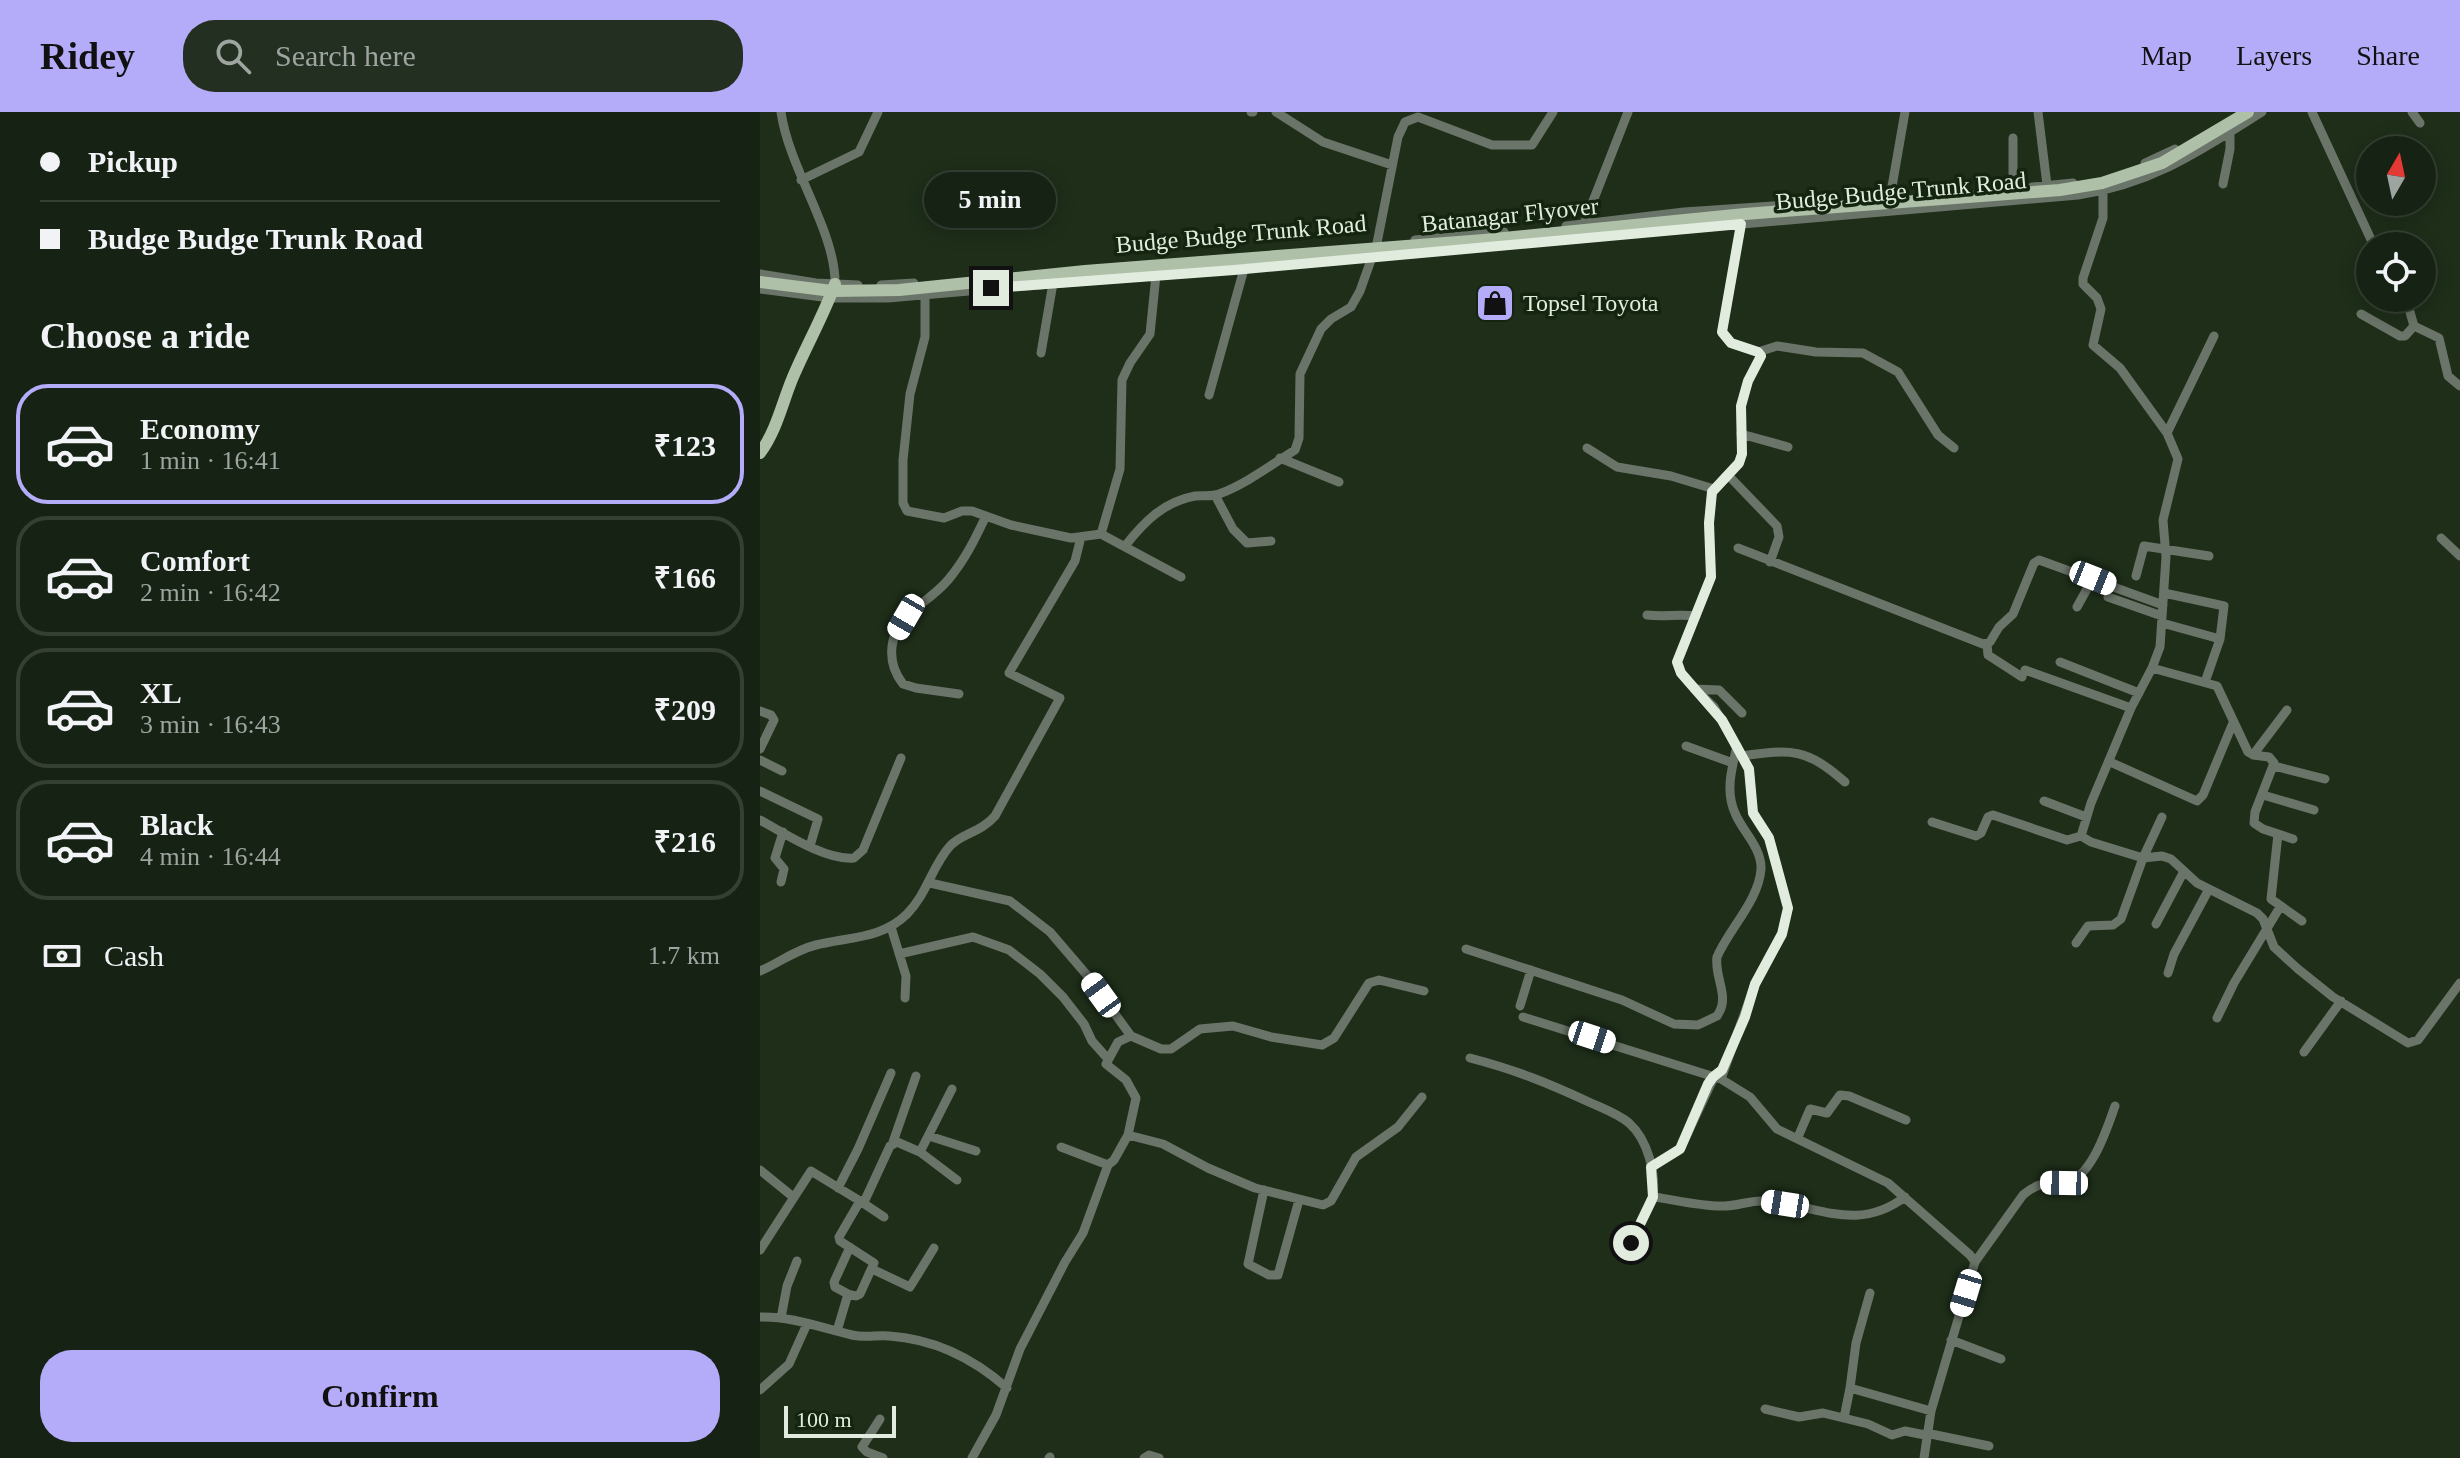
<!DOCTYPE html>
<html lang="en">
<head>
<meta charset="utf-8">
<style>
  :root { --surface:#162213; --page:#232f21; --text:#f1f3f6; --muted:#9ea4a0; --line:#353f33; --accent:#b4acf9 }
  body { margin:0; font-family:"Times New Roman",serif; background:var(--page); color:var(--text); height:100vh; display:flex; flex-direction:column; font-size:30px; white-space:nowrap }
  * { box-sizing:border-box; margin:0 }
  p { font-size:26px; color:var(--muted) }
  .icon { flex:none; width:44px; height:44px; fill:none; stroke:currentColor; stroke-width:2; stroke-linecap:round; stroke-linejoin:round }
  .map { position:relative; flex:1; overflow:hidden }
  .sheet { display:flex; flex-direction:column; background:var(--surface); width:760px }
  .sheet>* { flex:none }
  .guide { display:grid; align-content:center; height:176px; padding:0 40px; background:var(--surface) }
  .needle { width:52px; rotate:9deg }
  .tools { position:absolute; left:1596px; top:24px; display:grid; gap:16px }
  .tools a { display:grid; place-items:center; width:80px; height:80px; border-radius:50%; background:var(--surface); box-shadow:0 4px 20px #0003,0 0 0 2px var(--line); font-size:40px }
  .scale { position:absolute; left:24px; bottom:20px; width:112px; box-sizing:border-box; padding-left:8px; border:4px solid #e1ecde; border-top:0; font-size:22px; line-height:28px; white-space:nowrap; color:#e1ecde; -webkit-text-stroke:6px #14250f; paint-order:stroke }
  .end { position:absolute; width:36px; height:36px; margin:-18px; border:10px solid #e1ecde; background:#111; box-shadow:0 0 0 4px #111 }
  .from { border-radius:50% }
  .bubble { position:absolute; height:56px; border-radius:28px; background:var(--surface); box-shadow:0 4px 20px #0003,0 0 0 2px var(--line); font-size:26px; font-weight:800; line-height:56px; text-align:center }
  .car { position:absolute; width:24px; height:48px; margin:-24px -12px; border-radius:10px; box-shadow:0 0 6px 2px #0007; background:linear-gradient(#fff 24%,#345 0 40%,#fff 0 76%,#345 0 86%,#fff 0) }
  .guide b { display:flex; align-items:center; gap:28px; height:76px; font-size:30px }
  .guide b+b { border-top:2px solid var(--line) }
  .guide i { width:20px; height:20px; background:var(--text) }
  ul { padding:0; list-style:none }
  li { display:flex; align-items:center; gap:24px; height:120px; margin:0 16px 12px; padding:0 24px; border:4px solid var(--line); border-radius:32px }
  li div { flex:1 }
  li b { display:block; font-size:30px }
  li em { font-style:normal; font-weight:800 }
  li.current { border-color:var(--accent) }
  li>.icon { width:72px; height:72px; stroke-width:1.5 }
  h2 { padding:0 40px; font-size:36px; line-height:96px }
  .pay { display:flex; align-items:center; gap:20px; height:88px; padding:0 40px; font-size:30px }
  .pay p { margin-inline-start:auto }
  .button { display:flex; gap:16px; margin-top:auto; padding:16px 40px }
  .button a { flex:1; height:92px; border-radius:32px; background:var(--accent); color:#111; font-size:32px; font-weight:800; line-height:92px; text-align:center }
  header { display:flex; align-items:center; gap:48px; box-sizing:border-box; height:112px; padding:0 40px; background:var(--accent); color:#111 }
  header strong { font-size:38px }
  nav { display:flex; gap:44px; margin-inline-start:auto; font-size:28px }
  .search { width:560px; height:72px; background:var(--page); display:flex; align-items:center; gap:20px; box-sizing:border-box; padding:0 28px; border-radius:32px; color:var(--muted); font-size:30px }
  main { display:flex; flex:1; min-height:0 }
  .map>svg:first-child { display:block }
  .lines { fill:none; stroke-linecap:round; stroke-linejoin:round }
  .minor { stroke:#6b7469; stroke-width:9 }
  .major { stroke:#aec0a8; stroke-width:12 }
  .major-bridge { stroke:#aec0a8; stroke-width:12 }
  .route { stroke:#e1ecde; stroke-width:10 }
  .labels { text-anchor:middle; dominant-baseline:central; stroke-width:7; stroke-linejoin:round; paint-order:stroke }
  .street-label { font-size:24px; fill:#e1ecde; stroke:#14250f }
  .poi-label { font-size:24px; fill:#e1ecde; stroke:#14250f; text-anchor:start }
</style>
</head>
<body>
<header>
<strong>Ridey</strong>
<div class="search"><svg class="icon" aria-label="search" viewBox="0 0 24 24"><circle cx="10" cy="10" r="6"/><path d="M15 15l6 6"/></svg>Search here</div>
<nav><a>Map</a><a>Layers</a><a>Share</a></nav>
</header>
<main>
<section class="sheet">
<div class="guide">
<b><i class="from"></i>Pickup</b>
<b><i></i>Budge Budge Trunk Road</b>
</div>
<h2>Choose a ride</h2>
<ul>
<li class="current"><svg class="icon" aria-label="car" viewBox="0 0 24 24"><path d="M5 17H2v-5l4-1 3-4h7l3 4 3 1v5h-3M9 17h6M6 11h13"/><circle cx="7" cy="17" r="2"/><circle cx="17" cy="17" r="2"/></svg><div><b>Economy</b><p>1 min · 16:41</p></div><em>₹123</em></li>
<li><svg class="icon" aria-label="car" viewBox="0 0 24 24"><path d="M5 17H2v-5l4-1 3-4h7l3 4 3 1v5h-3M9 17h6M6 11h13"/><circle cx="7" cy="17" r="2"/><circle cx="17" cy="17" r="2"/></svg><div><b>Comfort</b><p>2 min · 16:42</p></div><em>₹166</em></li>
<li><svg class="icon" aria-label="car" viewBox="0 0 24 24"><path d="M5 17H2v-5l4-1 3-4h7l3 4 3 1v5h-3M9 17h6M6 11h13"/><circle cx="7" cy="17" r="2"/><circle cx="17" cy="17" r="2"/></svg><div><b>XL</b><p>3 min · 16:43</p></div><em>₹209</em></li>
<li><svg class="icon" aria-label="car" viewBox="0 0 24 24"><path d="M5 17H2v-5l4-1 3-4h7l3 4 3 1v5h-3M9 17h6M6 11h13"/><circle cx="7" cy="17" r="2"/><circle cx="17" cy="17" r="2"/></svg><div><b>Black</b><p>4 min · 16:44</p></div><em>₹216</em></li>
</ul>
<div class="pay"><svg class="icon" aria-label="cash" viewBox="0 0 24 24"><path d="M3 7h18v10H3z"/><circle cx="12" cy="12" r="2"/></svg>Cash<p>1.7 km</p></div>
<div class="button"><a>Confirm</a></div>
</section>
<div class="map">
<svg width="1700" height="1346" viewBox="0 0 1700 1346">
  <rect width="100%" height="100%" fill="#1e2e19"/>
  <g class="lines">
    <path class="minor" d="M21 0C29 57 76 120 75 172
      M491 0H493
      M516 0 563 30 632 53
      M1278 0 1287 73
      M1552 0 1614 134
      M1652 0 1660 11
      M1385 51 1415 37
      M41 68 99 40 118 0
      M1463 72 1470 37V20
      M1272 75 1313 71
      M1343 76V106L1323 166V172L1337 186 1341 197 1333 233 1360 256 1407 321 1418 347 1403 408 1406 445 1400 535 1392 556 1371 596 1331 691 1321 724 1331 730 1383 746 1402 744 1411 747 1437 771 1497 801 1503 807 1514 835 1538 857 1573 885 1648 931 1658 928 1700 871
      M1253 77V26
      M1130 86 1145 0
      M824 112 868 0
      M981 112 962 220 971 231 998 240 1001 244 988 269 981 294 982 342 979 351 952 380 949 411 951 465 917 550 921 561 932 574 954 595 989 657 993 701 1009 726 1028 796 1022 822 995 872 961 967 990 985 1017 1017 1128 1071 1210 1143 1215 1150 1171 1299 1164 1346
      M806 114 924 100 1058 91
      M655 128 744 120
      M0 162 56 171 98 173
      M121 173 154 171
      M0 177 70 186H128L1318 83C1392 72 1440 39 1502 0
      M165 183V225L150 282 143 348V391L147 399 184 406 202 399H212L251 413 311 426 341 422 421 465
      M1646 186 1654 214
      M1601 202 1640 224H1645L1654 214 1679 226 1688 264 1700 274
      M998 240 1017 234 1056 240 1103 241 1138 260 1178 323 1194 336
      M281 241 293 171
      M449 283 484 157
      M1407 321 1454 224
      M981 322 1028 335
      M827 336 857 355 911 364 954 377
      M520 346 579 370
      M968 363 1017 414 1019 425 1010 450
      M455 383 473 417 487 431 511 429
      M341 422 360 357 362 268 370 251 390 222 396 163
      M1681 426 1700 444
      M365 434C384 410 403 390 435 384 443 383 451 385 459 382 486 372 511 353 535 338L539 326 540 262 561 217 571 207 591 195 600 179 617 131 638 25 645 10 658 5 732 33H772L793 0
      M978 436 1223 532 1230 530 1239 515 1253 502 1274 451 1279 448 1403 493
      M1376 464 1384 434 1449 444
      M1404 481 1464 494 1460 527 1445 570
      M1348 485 1402 504
      M1317 495 1333 466
      M887 503C904 505 919 502 936 504
      M1402 511 1460 527
      M1227 532 1228 543 1262 565
      M1300 550 1379 581
      M1392 556 1457 574 1488 640 1493 643 1509 645 1514 651 1495 700 1494 711 1503 717 1533 727
      M1265 558 1371 596
      M934 577 959 578 982 601
      M199 582 156 576 143 572C125 549 129 519 151 500 164 489 177 481 188 468 205 448 215 427 226 404
      M0 599 11 603 14 608 0 637
      M926 634 973 651
      M1493 643 1527 598
      M982 644C1032 637 1046 636 1085 670
      M0 648 22 659
      M1350 650 1437 689 1443 683 1473 611
      M1514 654 1565 667
      M0 679 58 707 50 734
      M1503 683 1554 698
      M1284 689 1326 705
      M0 708C24 721 66 749 94 746L103 738 141 646
      M1172 710 1216 724 1221 721 1228 705 1233 703 1307 728 1321 724
      M1518 722 1511 787 1542 809
      M21 770 24 757 15 746 23 720
      M170 771 250 789 290 820 326 862 371 924
      M1396 812 1423 761
      M131 815 146 864 145 886
      M1316 831 1328 814 1353 813 1361 807 1383 746 1402 705
      M706 837 862 888 914 912 938 913 957 904C971 885 954 866 957 845 969 817 999 788 1001 757 1002 736 982 719 975 701 965 679 972 656 977 634
      M139 842 213 825 249 838 280 862 303 885 324 912 332 929 348 947
      M0 859C19 851 35 838 56 833 88 825 122 827 147 802 167 782 172 754 190 734 202 721 220 721 235 704L300 586 249 561 315 449 321 425
      M1408 861 1414 842 1449 777
      M760 894 771 858
      M763 905 961 967
      M1457 906 1474 871 1520 795
      M1544 940 1581 889
      M710 946C756 958 788 971 831 991 844 997 858 1002 869 1011 888 1028 896 1061 893 1085
      M662 985 638 1015 596 1045 571 1089 563 1093 495 1076 448 1056 403 1032 368 1023 376 986 366 968 346 952 358 930 371 924 401 937H411L440 917 473 914 511 925 562 933 574 926 609 871 619 868 664 879
      M169 1024 216 1039
      M1038 1025 1050 997 1067 1001 1080 983 1089 984 1146 1008
      M133 1030 156 964
      M301 1035 348 1053 354 1048 368 1023
      M160 1040 197 1068
      M891 1055 920 1037 955 963
      M0 1058 32 1084
      M78 1076 98 1037 131 961
      M504 1078 488 1152 509 1163H518L539 1088
      M871 1131 894 1085C916 1088 939 1094 961 1094 976 1095 989 1088 1004 1089 1057 1092 1095 1122 1145 1085
      M0 1138 51 1059 100 1089 105 1088 130 1034 137 1030 160 1040 192 977
      M1215 1150 1263 1083C1278 1070 1286 1072 1304 1071 1331 1068 1347 1016 1355 994
      M112 1157 150 1175 174 1136
      M1110 1181 1096 1231 1090 1276 1171 1299
      M88 1182 96 1184 100 1182 114 1151 80 1129 79 1125 100 1089 124 1105
      M0 1205C31 1204 62 1216 92 1223 105 1226 116 1223 129 1224 175 1227 213 1246 247 1276
      M21 1206 27 1174 37 1149
      M77 1219 88 1182 75 1175 74 1170 90 1135
      M1191 1228 1241 1247
      M0 1278 29 1252 47 1212
      M1005 1297 1039 1305 1063 1301 1108 1312 1132 1323 1145 1319 1165 1323
      M1084 1306 1090 1276
      M120 1307 102 1335 107 1340 123 1346
      M1166 1321 1229 1334
      M212 1346 236 1303 260 1237 305 1150 323 1121 348 1053
      M289 1346 290 1345
      M384 1346 389 1343 399 1346"/>
    <path class="major" d="M0 341C17 318 22 291 33 265 46 234 63 205 75 172"/>
    <path class="major-bridge" d="M0 170 72 179 139 178 325 159 724 128 985 102 1300 78 1342 71 1402 51 1488 0"/>
  </g>
  <g class="lines">
    <path class="route" d="M231 176 474 158 981 112 962 220 971 231 998 240 1001 244 988 269 981 294 982 342 979 351 952 380 949 411 951 465 917 550 921 561 962 608 989 657 993 701 1009 726 1028 796 1022 822 995 872 985 905 962 958 953 965 948 972 920 1037 891 1055 893 1085 871 1131"/>
  </g>
  <defs>
    <g id="shop-square" transform="scale(2)"><rect x="-9" y="-9" width="18" height="18" rx="4" fill="#b4acf9" stroke="#14250f"/><path d="M-5-2.5h2.3a2.7 3.5 0 0 1 5.4 0H5L5.5 6h-11ZM-1.5-2.5h3a1.5 2.3 0 0 0-3 0Z" fill="#111"/></g>
  </defs>
  <g fill-rule="evenodd">
    <use href="#shop-square" x="735" y="191"/>
  </g>
  <g class="labels">
    <g class="street-label">
      <text transform="translate(1141 79) rotate(-5)">Budge Budge Trunk Road</text>
      <text transform="translate(750 103) rotate(-6)">Batanagar Flyover</text>
      <text transform="translate(481 122) rotate(-5)">Budge Budge Trunk Road</text>
    </g>
    <g class="poi-label">
      <text x="763" y="191">Topsel Toyota</text>
    </g>
  </g>
</svg>
<div class="tools">
<a><svg class="needle" viewBox="-14 -14 28 28"><path d="M0-13l5 13h-10z" fill="#e53935"/><path d="M0 13l5-13h-10z" fill="#9ea4a0"/></svg></a>
<a><svg class="icon" aria-label="locate" viewBox="0 0 24 24"><circle cx="12" cy="12" r="6"/><path d="M12 2v4M12 18v4M2 12h4M18 12h4"/></svg></a>
</div>
<div class="scale">100 m</div>
<i class="end from" style="left:871px;top:1131px"></i>
<i class="end" style="left:231px;top:176px"></i>
<div class="bubble" style="left:164px;top:60px;width:132px">5 min</div>
<i class="car" style="left:1333px;top:466px;rotate:112deg"></i>
<i class="car" style="left:146px;top:505px;rotate:210deg"></i>
<i class="car" style="left:341px;top:883px;rotate:324deg"></i>
<i class="car" style="left:832px;top:925px;rotate:108deg"></i>
<i class="car" style="left:1304px;top:1071px;rotate:271deg"></i>
<i class="car" style="left:1025px;top:1092px;rotate:279deg"></i>
<i class="car" style="left:1206px;top:1181px;rotate:197deg"></i>
</div>
</main>
</body>
</html>
